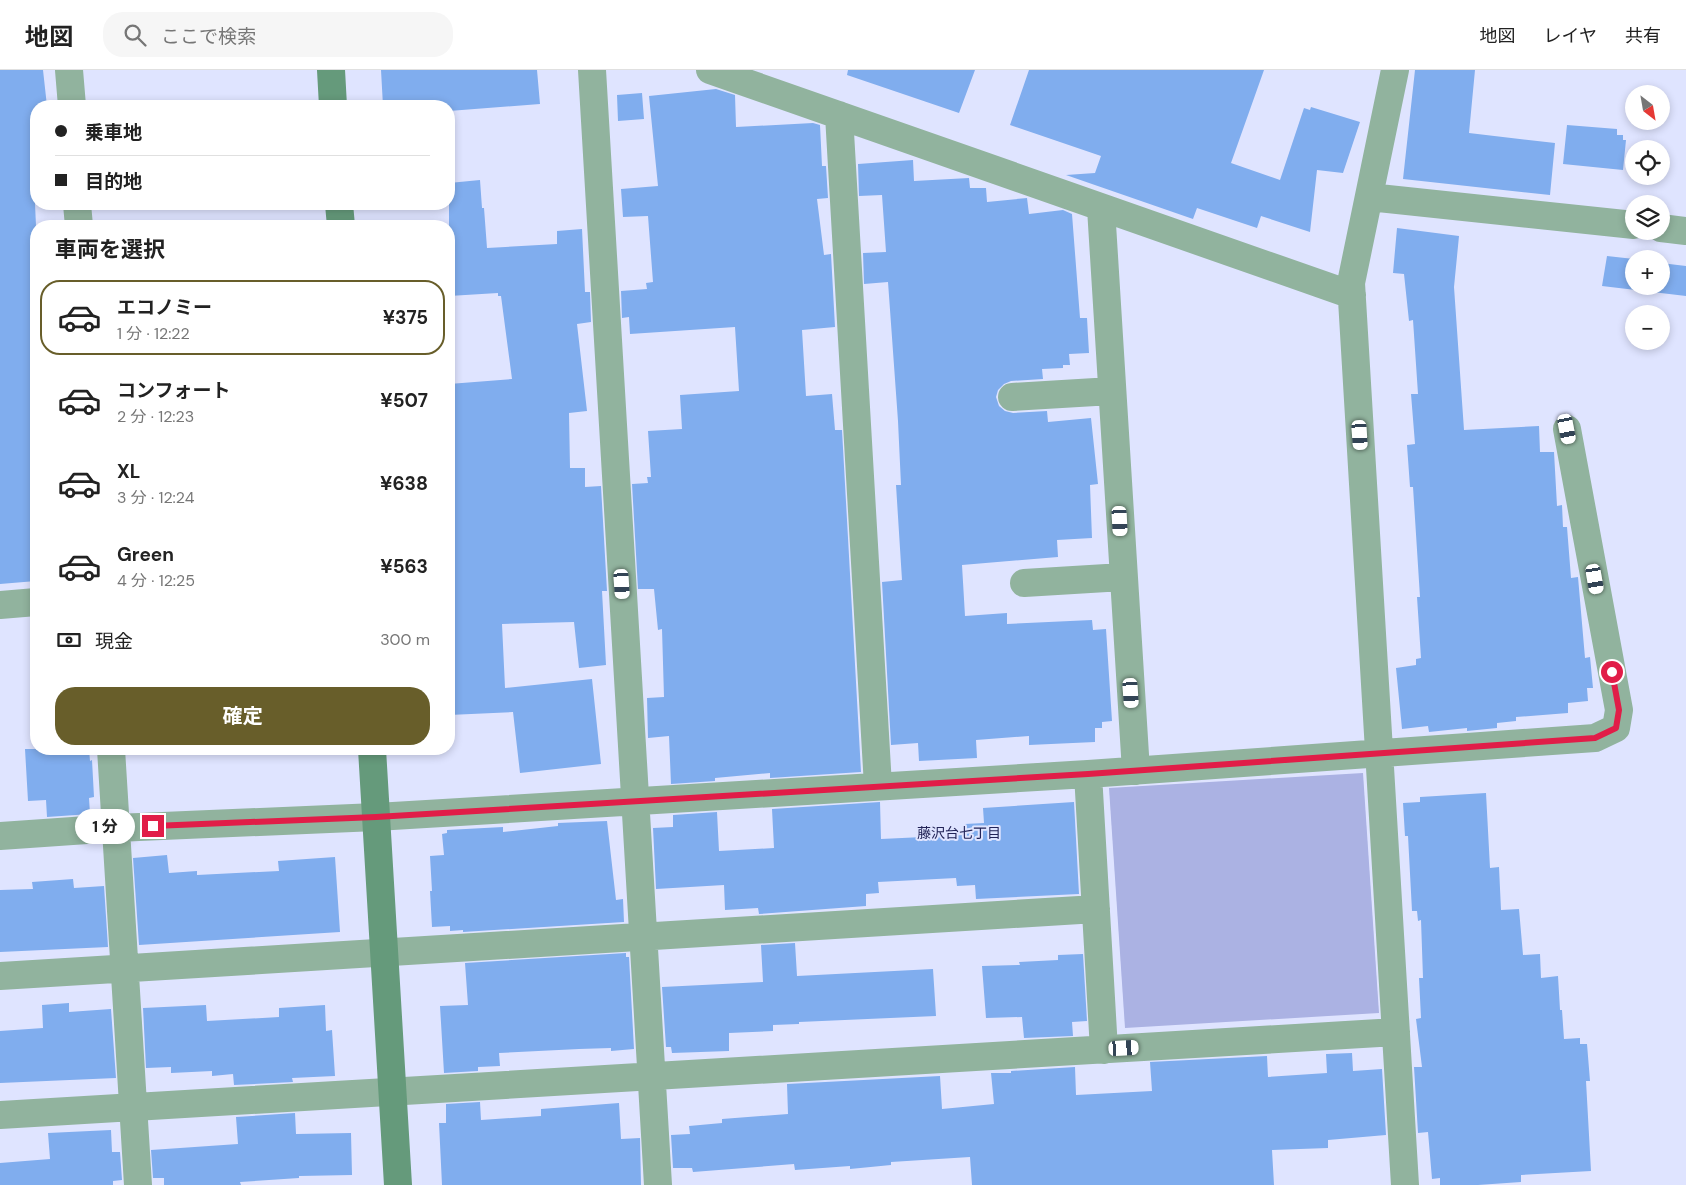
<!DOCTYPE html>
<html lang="ja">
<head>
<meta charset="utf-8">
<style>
  :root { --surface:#fff; --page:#f6f6f6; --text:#222; --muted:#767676; --line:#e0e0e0; --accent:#685e2a }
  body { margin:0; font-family:"DM Sans","Noto Sans JP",sans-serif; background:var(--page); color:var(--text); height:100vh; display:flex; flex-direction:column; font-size:19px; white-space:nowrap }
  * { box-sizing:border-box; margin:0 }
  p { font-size:16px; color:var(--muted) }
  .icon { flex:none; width:28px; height:28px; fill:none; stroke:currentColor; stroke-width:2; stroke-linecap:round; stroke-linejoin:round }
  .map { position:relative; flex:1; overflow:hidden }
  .details { position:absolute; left:30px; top:150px; width:425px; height:535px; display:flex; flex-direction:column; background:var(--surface); border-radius:20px; box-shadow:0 2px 8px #0003 }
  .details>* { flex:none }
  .top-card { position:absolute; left:30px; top:30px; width:425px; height:110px; border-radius:20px; box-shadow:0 2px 8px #0003; display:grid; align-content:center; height:110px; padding:0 25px; background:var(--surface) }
  .needle { width:32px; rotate:149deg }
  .fabs { position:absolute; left:1625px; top:15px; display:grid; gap:10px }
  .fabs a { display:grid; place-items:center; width:45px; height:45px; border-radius:50%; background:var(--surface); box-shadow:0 2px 8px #0003; font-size:25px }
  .end { position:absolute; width:22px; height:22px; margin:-11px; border:6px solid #e11d48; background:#fff; box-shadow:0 0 0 2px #fff }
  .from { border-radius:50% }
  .bubble { position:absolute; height:35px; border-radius:18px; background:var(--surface); box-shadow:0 2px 8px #0003; font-size:16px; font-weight:700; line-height:35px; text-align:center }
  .car { position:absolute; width:15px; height:30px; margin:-15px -8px; border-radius:6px; box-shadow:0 0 4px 1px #0007; background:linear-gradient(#fff 24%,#345 0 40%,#fff 0 76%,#345 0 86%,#fff 0) }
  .top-card b { display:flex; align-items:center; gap:18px; height:48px; font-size:19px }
  .top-card b+b { border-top:1px solid var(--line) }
  .top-card i { width:12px; height:12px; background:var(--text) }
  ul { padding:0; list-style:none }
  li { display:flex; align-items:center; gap:15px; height:75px; margin:0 10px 8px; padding:0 15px; border:2px solid transparent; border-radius:20px }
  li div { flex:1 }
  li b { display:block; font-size:19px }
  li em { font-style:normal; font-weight:700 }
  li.on { border-color:var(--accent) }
  li>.icon { width:45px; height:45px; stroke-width:1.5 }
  h2 { padding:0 25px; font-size:22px; line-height:60px }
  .pay { display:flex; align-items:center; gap:12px; height:55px; padding:0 25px; font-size:19px }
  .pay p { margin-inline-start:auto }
  .primary-button { display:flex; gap:10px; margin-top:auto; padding:10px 25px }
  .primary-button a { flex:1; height:58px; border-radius:20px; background:var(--accent); color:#fff; font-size:20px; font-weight:700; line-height:58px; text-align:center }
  header { display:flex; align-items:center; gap:30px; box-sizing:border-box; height:70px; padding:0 25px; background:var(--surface); border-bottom:1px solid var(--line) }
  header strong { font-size:24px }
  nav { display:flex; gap:28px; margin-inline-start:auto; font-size:18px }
  .search { width:350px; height:45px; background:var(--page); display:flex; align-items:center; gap:12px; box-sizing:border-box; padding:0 18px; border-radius:20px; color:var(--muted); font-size:19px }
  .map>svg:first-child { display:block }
  .green { fill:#abb2e3 }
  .building { fill:#80adee }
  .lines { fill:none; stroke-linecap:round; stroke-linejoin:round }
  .street { stroke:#91b39e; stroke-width:28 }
  .secondary { stroke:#659a7b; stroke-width:28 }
  .route { stroke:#e11d48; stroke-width:6 }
  .labels { text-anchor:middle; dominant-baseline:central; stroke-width:4; stroke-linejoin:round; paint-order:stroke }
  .neighbourhood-label { font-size:14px; fill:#222357; stroke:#dfe4ff }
</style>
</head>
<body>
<header>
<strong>地図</strong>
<div class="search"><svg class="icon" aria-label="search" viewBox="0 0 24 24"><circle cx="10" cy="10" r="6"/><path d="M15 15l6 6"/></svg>ここで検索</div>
<nav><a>地図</a><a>レイヤ</a><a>共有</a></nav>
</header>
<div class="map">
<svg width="1686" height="1115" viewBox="0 0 1686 1115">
  <rect width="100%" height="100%" fill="#dfe4ff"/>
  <path class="green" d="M1363 703 1379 943 1125 958 1109 718Z"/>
  <path class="building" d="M0 0H43L47 36H36V111H34L36 156V511L0 514Z
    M381 0H537L540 34 449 41V36H383Z
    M848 0H975L959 43 847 5Z
    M1029 0H1264L1231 93 1280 110 1304 38 1310 40 1311 37 1360 52 1343 103 1317 100 1310 162 1261 146 1257 158 1197 138 1193 149 1066 105 1095 103 1101 86 1010 55Z
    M1415 0H1475L1469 63 1555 73 1550 125 1403 109Z
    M716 19 735 25 736 57 813 53 820 55 822 96H826L828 128 817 129 824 185 831 184 835 257 802 260 806 326 832 324 835 360H842L861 702 770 708V703L715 708V711L671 714 669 666 648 668 647 628 664 627 662 559 658 560 654 519H638L632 414 648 413 647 407H651L648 361 682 359 680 325 739 321 735 257 630 264 629 247 622 248 621 221 647 219 646 213 653 212 648 146 623 147 621 119 658 116 649 26Z
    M642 23 644 49 618 51 617 25Z
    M1567 55 1617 59V65H1623V70H1626L1623 100 1563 94Z
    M913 90 914 111 969 108 970 118H986L987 132 1027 128 1029 144 1063 140 1072 144 1080 248H1087L1089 283 1069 284 1070 295H1063V298L1042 299 1043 309 1011 311 1004 314 998 320 996 327 999 336 1005 341 1013 343 1047 341 1048 352 1091 348 1098 414 1090 415 1092 468 1057 470 1058 487 962 495 965 546 1007 543V554L1092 550 1093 560 1106 559 1112 651 1102 652V658H1095V672L1029 675V666L976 670 977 688 919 691 918 673 891 675 882 512 902 510 896 415H901L898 351 888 212 864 214 863 183 886 182 882 125 859 126 858 94Z
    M480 110 482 138H484L487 178 557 174V161L582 159 585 222H590L591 252 577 254 587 341 569 343 570 398H585V417L601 416 607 521H602L606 595 579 598 574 552 502 554 505 618 592 609 601 694 520 703 513 642 449 645V314L512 309 501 226H498V223L449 226V113Z
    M1397 158 1459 166 1454 217 1464 360 1539 356 1540 382H1554L1557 436 1562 435 1563 457H1567L1571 508 1578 507 1585 588 1590 587 1593 618H1587L1588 631 1568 633V643L1516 647V651L1497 653V658L1467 661V658L1429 662 1428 656 1402 659 1396 598 1416 595V589L1421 588 1417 527H1420L1413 417H1410L1407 375 1415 374 1411 324H1418L1413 250 1409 251 1404 204 1393 203Z
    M1607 186 1634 189V216H1661V193L1686 196V226L1602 216Z
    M25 679H89L90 691 92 690 94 727 89 728 90 744 47 747 46 730 28 731Z
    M1486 723 1490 798 1499 797 1501 840 1519 839 1523 885 1540 884 1541 908 1558 906 1560 940H1562L1564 969 1580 968V974H1587L1590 1011H1586L1591 1101 1521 1105V1112L1478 1115H1440V1108L1432 1109 1428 1062 1418 1063 1414 997H1422L1416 949 1421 948 1419 908H1423L1421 850 1418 851 1417 841H1412L1408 766H1405L1403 733 1420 732V727Z
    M880 732 881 769 965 765V754L984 753 983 738 1074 732 1079 824 976 829 975 815 957 816 956 808 878 812 879 823 866 824V836L759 844 758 838 725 840 724 815 656 819 653 758 673 757V745L717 742 719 781 774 778 772 739Z
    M607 751 616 830 623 829 624 852 463 862V860L450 861V856L432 857 430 821H432L430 786 444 785 442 764 447 763V760L503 757V762L558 756V753Z
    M167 785 169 803 197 801V805L279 801 278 791 335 787 340 862 139 875 133 788Z
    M73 809 74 818 104 816 108 877 0 882V820L33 819 32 812Z
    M795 873 797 906 933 899 936 946 799 952V954L773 955V961L729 963V981L672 983 671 977H666L662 917 763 912 761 875Z
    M626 883V887H629L634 979 611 981V978L579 979 499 983 500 996 478 997V1001L444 1003 440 936 468 935 465 893Z
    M1083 884 1087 951 1072 952 1073 966 1024 968 1022 947 986 948 982 896 1020 895 1019 892 1058 890V885Z
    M69 933V942L111 939 116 1008 0 1013V961L43 958 42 935Z
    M206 935 207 951 279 947V938L325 935 326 961 332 960 335 1006 292 1008 293 1012 234 1015 233 1004 212 1006V1001L171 1003V997L146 998 143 938Z
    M1352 983 1353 1001 1382 999 1386 1065 1328 1070V1078L1272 1080 1274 1115H972L970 1087 891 1092V1095L850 1099V1096L795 1100 794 1094 693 1102 692 1098H673L671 1065 690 1064 689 1056 722 1053V1049L788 1044 787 1014 940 1006 942 1039 994 1034 991 1003H1011V1001L1075 997 1076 1025 1152 1021 1150 992 1267 986 1268 1007 1327 1003 1326 984Z
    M480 1032 481 1050 541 1046V1039L619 1033 621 1069 640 1068 641 1115H442L439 1053H446V1034Z
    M295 1043 296 1064 351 1063 352 1105 299 1106V1108L240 1112 241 1115H164V1108H153L151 1080 238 1074 236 1047Z
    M111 1060 112 1082H120L122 1110 113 1111V1115H0V1093L50 1089 48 1063Z"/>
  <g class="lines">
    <path class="street" d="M69 0 72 36
      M592 0 658 1115
      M710 0 1352 225
      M1395 0 1351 213 1405 1115
      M839 45 878 716
      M1369 127 1634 155
      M77 134 79 156
      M1101 138 1136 701
      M1661 158 1686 161
      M1012 327 1112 321
      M1024 513 1123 507
      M0 535 36 532
      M111 679 138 1115
      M1088 704 1104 980
      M0 766 116 758 376 747 1088 704 1595 668 1616 658 1619 640 1567 359
      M0 906 1096 839
      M0 1045 1396 962"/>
    <path class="secondary" d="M331 0 333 36
      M339 134 341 156
      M372 679 398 1115"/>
  </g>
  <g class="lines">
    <path class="route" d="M153 756 376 747 1088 704 1595 668 1616 658 1619 640 1612 602"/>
  </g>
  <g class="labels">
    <g class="neighbourhood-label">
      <text x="959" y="763">藤沢台七丁目</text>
    </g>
  </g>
</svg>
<div class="fabs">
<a><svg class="needle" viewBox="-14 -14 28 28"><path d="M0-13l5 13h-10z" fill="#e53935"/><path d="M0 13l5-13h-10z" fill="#767676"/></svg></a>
<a><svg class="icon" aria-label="locate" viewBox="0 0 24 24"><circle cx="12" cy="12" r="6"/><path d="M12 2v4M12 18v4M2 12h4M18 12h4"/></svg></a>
<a><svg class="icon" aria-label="layers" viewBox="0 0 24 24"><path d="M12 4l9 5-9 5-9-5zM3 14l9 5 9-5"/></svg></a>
<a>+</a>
<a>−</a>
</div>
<i class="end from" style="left:1612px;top:602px"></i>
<i class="end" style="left:153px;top:756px"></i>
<div class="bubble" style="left:75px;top:739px;width:60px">1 分</div>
<i class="car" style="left:1567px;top:359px;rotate:169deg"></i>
<i class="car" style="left:1360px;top:365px;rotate:176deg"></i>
<i class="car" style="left:1120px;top:451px;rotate:177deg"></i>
<i class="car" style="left:1595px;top:509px;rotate:170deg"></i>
<i class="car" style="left:622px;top:514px;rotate:176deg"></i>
<i class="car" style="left:1131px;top:623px;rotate:176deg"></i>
<i class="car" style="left:1124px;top:978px;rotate:87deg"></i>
<div class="top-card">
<b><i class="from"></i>乗車地</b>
<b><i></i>目的地</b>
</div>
<section class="details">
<h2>車両を選択</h2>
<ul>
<li class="on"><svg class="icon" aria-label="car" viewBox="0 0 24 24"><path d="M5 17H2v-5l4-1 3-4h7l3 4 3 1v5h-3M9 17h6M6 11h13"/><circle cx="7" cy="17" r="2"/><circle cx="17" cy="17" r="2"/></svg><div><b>エコノミー</b><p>1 分 · 12:22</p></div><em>¥375</em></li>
<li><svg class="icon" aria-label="car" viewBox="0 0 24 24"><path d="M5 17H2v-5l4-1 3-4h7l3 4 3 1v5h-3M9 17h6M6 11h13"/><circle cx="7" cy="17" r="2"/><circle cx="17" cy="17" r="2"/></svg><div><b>コンフォート</b><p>2 分 · 12:23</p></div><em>¥507</em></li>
<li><svg class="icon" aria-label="car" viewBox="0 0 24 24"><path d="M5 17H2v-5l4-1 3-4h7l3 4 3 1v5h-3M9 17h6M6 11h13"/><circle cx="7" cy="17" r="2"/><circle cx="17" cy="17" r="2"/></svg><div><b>XL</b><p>3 分 · 12:24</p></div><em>¥638</em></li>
<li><svg class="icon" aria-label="car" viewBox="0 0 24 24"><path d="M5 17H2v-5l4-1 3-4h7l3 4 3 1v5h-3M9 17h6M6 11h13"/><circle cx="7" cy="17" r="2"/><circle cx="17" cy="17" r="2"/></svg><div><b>Green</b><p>4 分 · 12:25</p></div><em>¥563</em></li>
</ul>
<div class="pay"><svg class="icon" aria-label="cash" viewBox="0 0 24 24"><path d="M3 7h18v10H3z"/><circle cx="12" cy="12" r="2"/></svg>現金<p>300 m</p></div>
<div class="primary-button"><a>確定</a></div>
</section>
</div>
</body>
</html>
